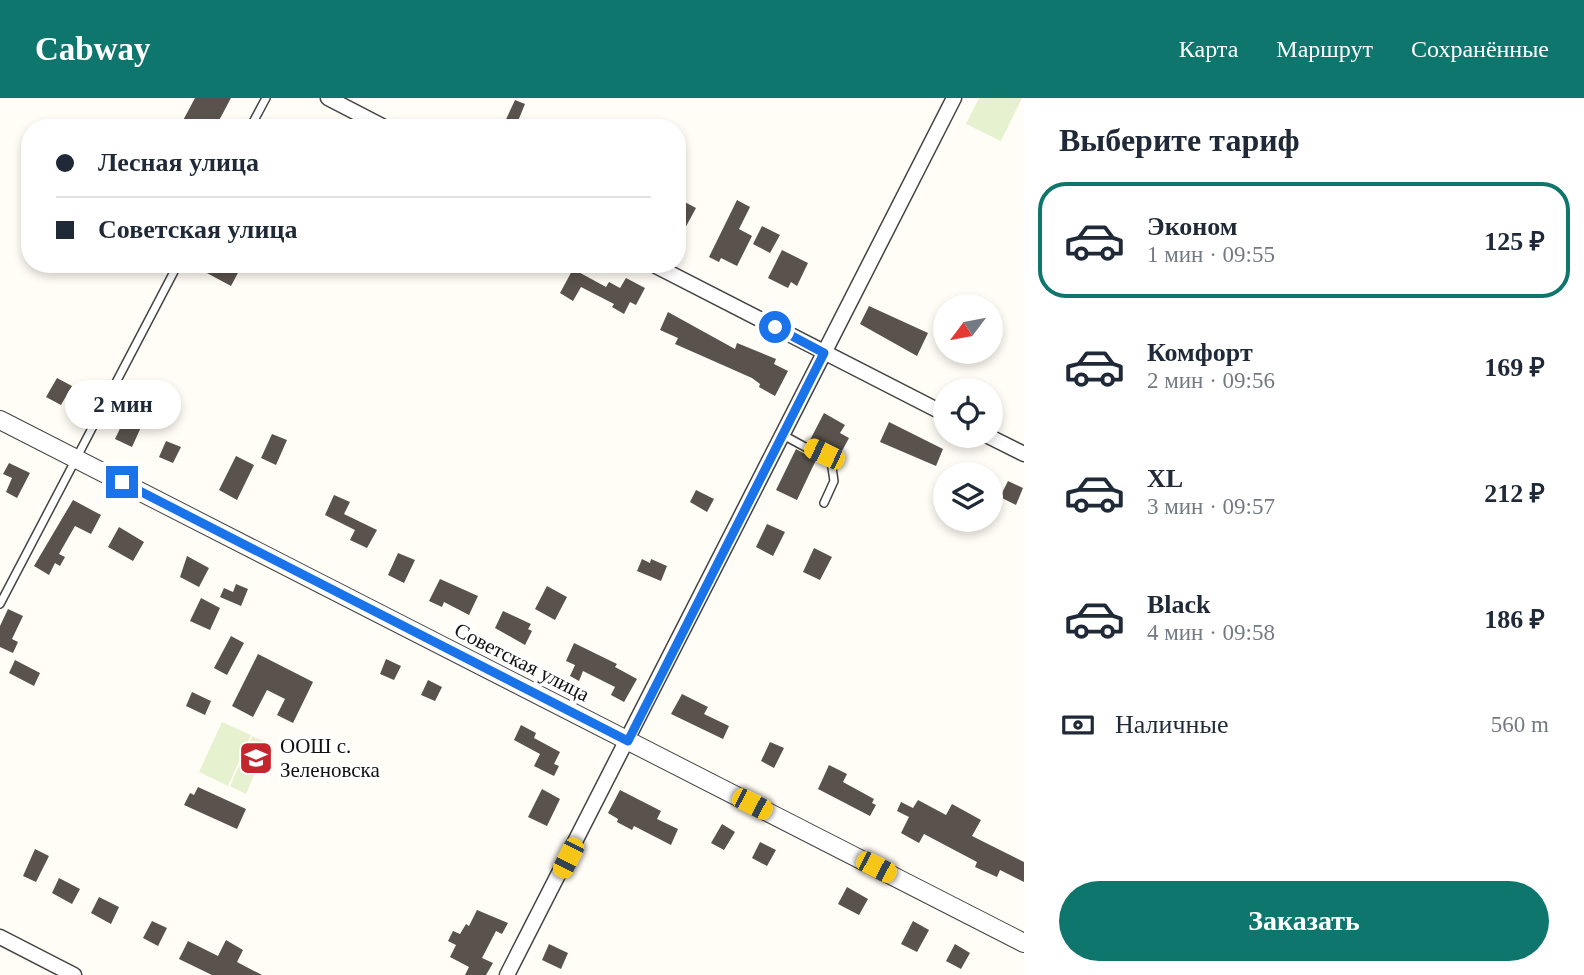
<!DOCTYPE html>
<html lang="ru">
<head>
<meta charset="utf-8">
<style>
  :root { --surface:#fff; --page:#f2f2f3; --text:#1f2937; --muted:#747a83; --line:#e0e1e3; --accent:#0f766e }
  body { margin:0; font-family:"Times New Roman",serif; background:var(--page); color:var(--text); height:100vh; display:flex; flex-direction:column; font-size:26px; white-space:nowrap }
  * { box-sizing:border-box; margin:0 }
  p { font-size:23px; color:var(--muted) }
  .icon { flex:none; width:38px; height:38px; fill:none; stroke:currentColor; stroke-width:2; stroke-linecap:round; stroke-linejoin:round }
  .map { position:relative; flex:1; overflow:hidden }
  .sheet { display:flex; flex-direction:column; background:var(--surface); width:560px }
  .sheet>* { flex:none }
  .top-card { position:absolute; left:21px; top:21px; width:665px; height:154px; border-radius:28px; box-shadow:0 4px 10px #0003; display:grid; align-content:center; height:154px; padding:0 35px; background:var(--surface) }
  .needle { width:46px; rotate:238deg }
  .controls { position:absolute; left:933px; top:196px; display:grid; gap:14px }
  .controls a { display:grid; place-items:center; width:70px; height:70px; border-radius:50%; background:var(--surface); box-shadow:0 4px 10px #0003; font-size:35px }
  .end { position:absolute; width:32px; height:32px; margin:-16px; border:9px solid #1a73e8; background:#fff; box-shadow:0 0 0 4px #fff }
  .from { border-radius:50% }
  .bubble { position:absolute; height:49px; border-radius:24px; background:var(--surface); box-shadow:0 4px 10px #0003; font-size:23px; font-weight:700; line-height:49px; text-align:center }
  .car { position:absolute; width:21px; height:42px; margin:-21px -10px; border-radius:9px; box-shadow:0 0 5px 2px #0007; background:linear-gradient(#f5c518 24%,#345 0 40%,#f5c518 0 76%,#345 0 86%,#f5c518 0) }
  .top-card b { display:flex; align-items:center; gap:24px; height:66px; font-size:26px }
  .top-card b+b { border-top:2px solid var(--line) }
  .top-card i { width:18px; height:18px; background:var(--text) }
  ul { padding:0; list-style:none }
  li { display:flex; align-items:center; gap:21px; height:116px; margin:0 14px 10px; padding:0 21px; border:4px solid transparent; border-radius:28px }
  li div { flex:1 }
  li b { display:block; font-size:26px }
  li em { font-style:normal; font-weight:700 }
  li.active { border-color:var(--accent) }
  li>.icon { width:63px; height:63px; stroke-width:1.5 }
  h2 { padding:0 35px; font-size:32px; line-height:84px }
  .pay { display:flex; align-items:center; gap:18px; height:77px; padding:0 35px; font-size:26px }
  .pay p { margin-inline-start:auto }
  .primary-button { display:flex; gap:14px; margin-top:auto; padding:14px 35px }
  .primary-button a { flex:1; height:80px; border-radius:42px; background:var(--accent); color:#fff; font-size:28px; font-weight:700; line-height:80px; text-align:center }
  header { display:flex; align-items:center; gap:42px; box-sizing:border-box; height:98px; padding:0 35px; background:var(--accent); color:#fff }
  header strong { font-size:33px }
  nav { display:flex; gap:38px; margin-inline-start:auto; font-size:24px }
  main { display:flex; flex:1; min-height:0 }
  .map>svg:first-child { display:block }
  .pitch { fill:#e6f2cf }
  .building { fill:#5a524d }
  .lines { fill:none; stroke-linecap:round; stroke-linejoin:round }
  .service-casing { stroke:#444; stroke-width:10 }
  .minor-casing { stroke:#444; stroke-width:17 }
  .tertiary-casing { stroke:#444; stroke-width:20 }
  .service { stroke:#fff; stroke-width:7 }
  .minor { stroke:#fff; stroke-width:14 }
  .tertiary { stroke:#fff; stroke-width:18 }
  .route { stroke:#1a73e8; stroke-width:9 }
  .labels { text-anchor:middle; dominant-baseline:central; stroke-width:7; stroke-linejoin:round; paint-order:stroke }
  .street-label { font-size:21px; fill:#111; stroke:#fff }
  .poi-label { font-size:21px; fill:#111; stroke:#fff; text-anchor:start }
</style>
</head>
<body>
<header>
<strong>Cabway</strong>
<nav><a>Карта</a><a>Маршрут</a><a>Сохранённые</a></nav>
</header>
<main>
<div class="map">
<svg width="1024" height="877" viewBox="0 0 1024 877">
  <rect width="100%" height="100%" fill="#fffdf5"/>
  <path class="pitch" d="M979 0H1022L1001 43 966 26Z
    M222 624 251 637 228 688 199 674Z
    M252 638 268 645 246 696 230 688Z"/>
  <path class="building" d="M195 0H231L215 30H179Z
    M515 2 525 6 518 23 533 30H502Z
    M681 102 696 110 677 145V110Z
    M737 102 750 109 739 131 752 138 737 168 721 160 719 164 709 159Z
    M762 128 780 137 770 155 753 146Z
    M782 152 808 165 797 188 791 184 788 190 768 180Z
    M209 166H232L240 171 231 188 205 174Z
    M573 171 606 189 609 184 620 190 626 180 645 190 636 207 630 204 624 216 612 209 614 206 581 189 573 203 560 195Z
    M869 208 928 235 917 258 860 226Z
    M668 214 735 251 737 245 776 261 774 266 788 273 775 298 759 289 760 286 752 280 675 246 678 240 660 232Z
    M57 280 72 288 61 307 46 299Z
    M824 315 845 327 840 335 849 340 842 353 825 344 822 351 809 344Z
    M125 320 142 327 132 349 115 341Z
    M889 324 943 351 936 368 880 344Z
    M272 336 287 342 276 367 261 360Z
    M166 343 181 349 173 365 159 359Z
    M796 351 816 362 797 402 776 392Z
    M236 358 254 367 237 402 219 392Z
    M9 365 30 375 17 400 6 394 12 380 3 376Z
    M1008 383 1023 390 1016 407 1000 399Z
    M696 392 714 401 707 414 690 404Z
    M334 397 350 404 344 416 377 432 367 450 350 442 355 432 325 417Z
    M73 402 101 417 91 436 75 428 59 456 65 459 60 468 55 465 49 477 34 468Z
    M767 426 785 434 773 458 756 449Z
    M119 429 144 444 133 463 108 449Z
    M814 450 832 459 820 482 803 474Z
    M398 455 415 462 404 485 388 477Z
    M187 458 209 470 199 489 180 479Z
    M642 461 650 465 651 461 667 468 661 483 637 473Z
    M440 481 478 498 469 517 444 504 442 509 429 503Z
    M236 486 248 491 241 508 220 499 224 490 233 494Z
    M547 488 567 499 555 522 535 511Z
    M201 500 220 510 210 532 190 523Z
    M8 511 23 518 12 541 18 544 13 555 0 549V528Z
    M503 513 531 526 528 531 532 533 525 547 495 530Z
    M231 538 244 545 227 577 214 570Z
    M574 545 617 566 615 569 637 581 624 604 611 597 615 589 583 573 579 583 570 578 575 567 566 563Z
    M258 556 313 584 293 625 277 617 285 601 267 592 253 619 232 608Z
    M386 561 401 568 394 582 380 576Z
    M15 562 40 575 34 588 9 575Z
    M428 582 442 589 435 603 421 597Z
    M192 594 211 603 205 617 186 608Z
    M682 596 708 609 704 616 729 628 723 641 671 616Z
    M521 627 536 635 534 640 560 654 554 666 559 668 554 678 534 668 540 656 514 642Z
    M770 644 784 650 774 670 761 663Z
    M829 667 847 676 843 684 874 701 872 705 876 707 870 718 818 691Z
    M198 689 246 711 237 731 184 707 190 695 194 697Z
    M542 691 560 701 547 728 528 719Z
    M620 692 661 713 657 721 678 731 671 747 634 728 632 732 617 724 618 721 608 715Z
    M918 702 946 717 952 706 981 722 972 738 1024 764V784L1000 772 997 779 975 769 977 764 924 736 919 745 901 735 909 719 897 713 901 704 913 710Z
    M722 726 735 734 724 752 711 745Z
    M760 744 776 752 767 768 752 760Z
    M35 751 49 758 36 784 23 778Z
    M59 780 80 791 72 806 52 795Z
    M847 789 868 801 859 817 838 806Z
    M99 799 119 809 111 826 91 815Z
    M477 812 508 825 502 836 496 833 482 860 493 865 486 877H465L469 869 450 859 456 847 448 843 453 833 460 836 466 826 469 828Z
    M152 823 167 830 158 848 143 840Z
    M913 823 929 832 917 854 901 846Z
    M226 842 243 852 237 864 262 877H212L179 861 188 843 218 858Z
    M549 846 568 855 561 871 542 862Z
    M955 846 970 855 961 871 946 863Z"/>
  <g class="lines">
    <g class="service-casing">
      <path id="service" d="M250 30 266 0
        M783 337 831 363 834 383 824 405
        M0 506 178 166"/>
    </g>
    <g class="minor-casing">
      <path id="minor" d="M328 0 386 30
        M652 166 945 316
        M988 338 1024 356
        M0 839 74 877
        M507 877 954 0"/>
    </g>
    <g class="tertiary-casing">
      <path id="tertiary" d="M0 322 1024 845"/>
    </g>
    <use href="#service" class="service"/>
    <use href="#minor" class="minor"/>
    <use href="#tertiary" class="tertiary"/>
  </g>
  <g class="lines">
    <path class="route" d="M122 384 628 643 824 255 775 229"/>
  </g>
  <defs>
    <g id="school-square" transform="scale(1.75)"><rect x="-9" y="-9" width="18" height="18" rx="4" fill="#c4262e" stroke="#fff"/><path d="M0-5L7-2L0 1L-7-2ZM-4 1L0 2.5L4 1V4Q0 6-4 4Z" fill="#fff"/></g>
  </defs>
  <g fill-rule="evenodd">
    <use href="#school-square" x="256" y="660"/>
  </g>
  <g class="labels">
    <g class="street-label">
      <text transform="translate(522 564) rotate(27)">Советская улица</text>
    </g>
    <g class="poi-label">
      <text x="280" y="648">ООШ с.<tspan x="280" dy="24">Зеленовска</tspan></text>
    </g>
  </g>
</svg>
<div class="controls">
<a><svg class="needle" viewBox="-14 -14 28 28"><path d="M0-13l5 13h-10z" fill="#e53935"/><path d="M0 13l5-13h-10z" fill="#747a83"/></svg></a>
<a><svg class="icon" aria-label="locate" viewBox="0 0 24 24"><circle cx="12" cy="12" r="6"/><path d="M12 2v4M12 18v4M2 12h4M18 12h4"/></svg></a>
<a><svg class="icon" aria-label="layers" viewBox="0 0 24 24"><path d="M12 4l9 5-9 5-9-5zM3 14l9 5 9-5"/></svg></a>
</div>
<i class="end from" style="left:775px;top:229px"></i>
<i class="end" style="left:122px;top:384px"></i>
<div class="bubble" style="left:65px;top:282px;width:116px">2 мин</div>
<i class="car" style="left:824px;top:356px;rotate:295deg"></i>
<i class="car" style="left:752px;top:706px;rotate:117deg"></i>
<i class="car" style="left:568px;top:760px;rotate:207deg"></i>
<i class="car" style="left:876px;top:769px;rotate:117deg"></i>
<div class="top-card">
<b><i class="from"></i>Лесная улица</b>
<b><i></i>Советская улица</b>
</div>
</div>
<section class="sheet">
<h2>Выберите тариф</h2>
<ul>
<li class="active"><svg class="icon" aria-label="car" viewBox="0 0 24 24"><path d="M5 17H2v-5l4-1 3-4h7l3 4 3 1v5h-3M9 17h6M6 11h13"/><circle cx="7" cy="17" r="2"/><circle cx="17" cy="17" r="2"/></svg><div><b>Эконом</b><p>1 мин · 09:55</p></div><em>125 ₽</em></li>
<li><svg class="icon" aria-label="car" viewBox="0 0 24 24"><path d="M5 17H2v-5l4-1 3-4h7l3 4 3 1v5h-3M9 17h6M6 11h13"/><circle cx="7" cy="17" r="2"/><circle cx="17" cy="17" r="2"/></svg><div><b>Комфорт</b><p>2 мин · 09:56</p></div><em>169 ₽</em></li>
<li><svg class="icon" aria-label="car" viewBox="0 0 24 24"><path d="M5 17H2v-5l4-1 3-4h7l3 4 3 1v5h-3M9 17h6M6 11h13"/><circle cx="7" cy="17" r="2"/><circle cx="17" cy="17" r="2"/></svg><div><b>XL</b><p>3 мин · 09:57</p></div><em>212 ₽</em></li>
<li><svg class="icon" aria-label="car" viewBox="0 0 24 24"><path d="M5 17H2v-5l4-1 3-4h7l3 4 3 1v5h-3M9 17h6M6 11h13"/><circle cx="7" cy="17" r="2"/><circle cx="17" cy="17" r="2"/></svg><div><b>Black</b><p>4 мин · 09:58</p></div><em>186 ₽</em></li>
</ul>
<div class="pay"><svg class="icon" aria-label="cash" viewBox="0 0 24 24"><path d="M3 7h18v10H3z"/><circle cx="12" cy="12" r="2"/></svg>Наличные<p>560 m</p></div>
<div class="primary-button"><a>Заказать</a></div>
</section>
</main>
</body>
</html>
